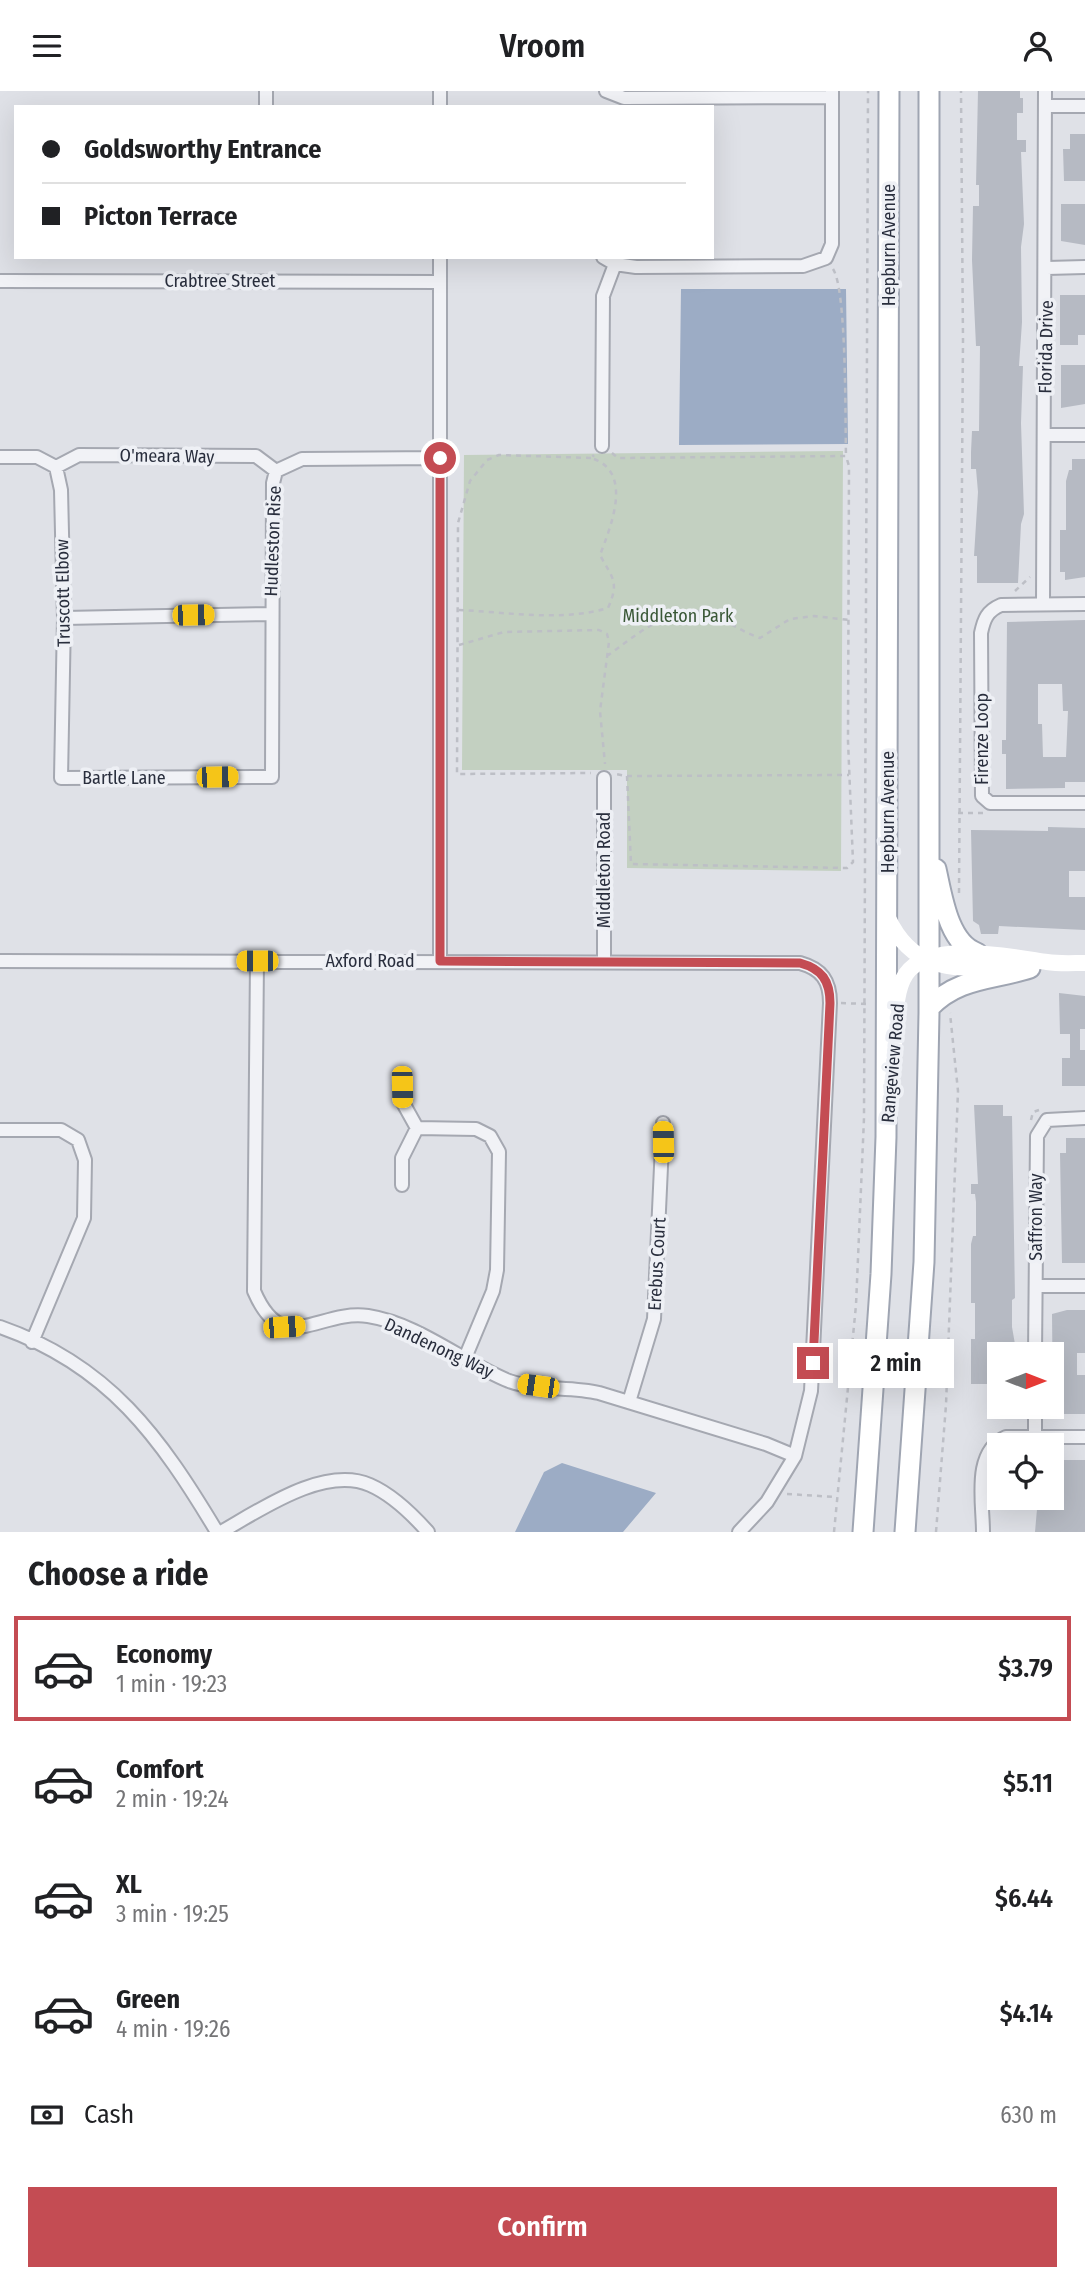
<!DOCTYPE html>
<html lang="en">
<head>
<meta charset="utf-8">
<style>
  :root { --surface:#fff; --page:#f2f2f2; --text:#202124; --muted:#757577; --line:#e0e0e0; --accent:#c44c53 }
  body { margin:0; font-family:"Fira Sans Condensed",sans-serif; background:var(--page); color:var(--text); height:100vh; display:flex; flex-direction:column; font-size:26px; white-space:nowrap }
  * { box-sizing:border-box; margin:0 }
  p { font-size:23px; color:var(--muted) }
  .icon { flex:none; width:38px; height:38px; fill:none; stroke:currentColor; stroke-width:2; stroke-linecap:round; stroke-linejoin:round }
  .map { position:relative; height:1441px; overflow:hidden }
  .details { display:flex; flex-direction:column; background:var(--surface); flex:1 }
  .details>* { flex:none }
  .guide { position:absolute; left:14px; top:14px; width:700px; height:154px; border-radius:0px; box-shadow:0 7px 28px #0002; display:grid; align-content:center; height:154px; padding:0 28px; background:var(--surface) }
  .needle { width:46px; rotate:90deg }
  .buttons { position:absolute; left:987px; top:1251px; display:grid; gap:14px }
  .buttons a { display:grid; place-items:center; width:77px; height:77px; border-radius:0px; background:var(--surface); box-shadow:0 7px 28px #0002; font-size:35px }
  .end { position:absolute; width:32px; height:32px; margin:-16px; border:9px solid #c44c53; background:#fff; box-shadow:0 0 0 4px #fff }
  .from { border-radius:50% }
  .bubble { position:absolute; height:49px; border-radius:0px; background:var(--surface); box-shadow:0 7px 28px #0002; font-size:23px; font-weight:600; line-height:49px; text-align:center }
  .car { position:absolute; width:21px; height:42px; margin:-21px -10px; border-radius:9px; box-shadow:0 0 5px 2px #0007; background:linear-gradient(#f5c518 24%,#345 0 40%,#f5c518 0 76%,#345 0 86%,#f5c518 0) }
  .guide b { display:flex; align-items:center; gap:24px; height:66px; font-size:26px }
  .guide b+b { border-top:2px solid var(--line) }
  .guide i { width:18px; height:18px; background:var(--text) }
  ul { padding:0; list-style:none }
  li { display:flex; align-items:center; gap:21px; height:105px; margin:0 14px 10px; padding:0 14px; border:4px solid transparent; border-radius:0px }
  li div { flex:1 }
  li b { display:block; font-size:26px }
  li em { font-style:normal; font-weight:600 }
  li.on { border-color:var(--accent) }
  li>.icon { width:63px; height:63px; stroke-width:1.5 }
  h2 { padding:0 28px; font-size:32px; line-height:84px }
  .pay { display:flex; align-items:center; gap:18px; height:77px; padding:0 28px; font-size:26px }
  .pay p { margin-inline-start:auto }
  .button { display:flex; gap:14px; margin-top:auto; padding:14px 28px }
  .button a { flex:1; height:80px; border-radius:0px; background:var(--accent); color:#fff; font-size:28px; font-weight:600; line-height:80px; text-align:center }
  header { display:flex; justify-content:space-between; align-items:center; height:91px; padding:0 28px; background:var(--surface); font-size:32px; font-weight:600 }
  .map>svg:first-child { display:block }
  .green { fill:#c3d0c1 }
  .water { fill:#9cacc5 }
  .building { fill:#b6bac3; fill-rule:evenodd }
  .lines { fill:none; stroke-linecap:round; stroke-linejoin:round }
  .street-casing { stroke:#a5a8b1; stroke-width:16 }
  .primary-casing { stroke:#9fa5b2; stroke-width:23 }
  .path { stroke:#bdbfc6; stroke-width:2.5; stroke-dasharray:5 5; stroke-linecap:butt }
  .street { stroke:#f1f2f6; stroke-width:12 }
  .secondary { stroke:#fff; stroke-width:16 }
  .primary { stroke:#fff; stroke-width:19 }
  .route { stroke:#c44c53; stroke-width:9 }
  .labels { text-anchor:middle; dominant-baseline:central; stroke-width:7; stroke-linejoin:round; paint-order:stroke }
  .street-label { font-size:18px; fill:#292e3d; stroke:#eef0f5 }
  .park-label { font-size:18px; fill:#3a5837; stroke:#eef0f5 }
</style>
</head>
<body>
<header><svg class="icon" aria-label="menu" viewBox="0 0 24 24"><path d="M4 6h16M4 12h16M4 18h16"/></svg>Vroom<svg class="icon" aria-label="person" viewBox="0 0 24 24"><circle cx="12" cy="8" r="4"/><path d="M4 21q1-7 8-7t8 7"/></svg></header>
<div class="map">
<svg width="1085" height="1441" viewBox="0 0 1085 1441">
  <rect width="100%" height="100%" fill="#dfe1e7"/>
  <path class="green" d="M843 360 841 780 627 777V679H462L464 364Z"/>
  <path class="water" d="M681 198H846L848 353 679 354Z
    M562 1372 656 1402 623 1441H515L544 1381Z"/>
  <path class="building" d="M978 0H1020V7H1023V22H1017V49H1026V61H1021L1024 133 1021 156 1022 231 1019 275H1023L1021 332 1024 423 1021 433 1018 492H977V465H974L978 401 976 378H971V361L972 340H979L980 255H976L972 169 973 115H979V94H976Z
    M1070 43H1085V90H1064L1063 58H1070Z
    M1061 113H1085V154L1061 150Z
    M1060 204H1085V244H1078V254H1060Z
    M1061 274H1085V313L1061 317Z
    M1072 368H1085V486L1065 489V481H1060V439H1066V390L1069 379H1072Z
    M1085 529V691H1065V697L1006 698V663H1002V649H1006L1007 531ZM1038 593H1062L1063 620H1068L1066 666H1043L1042 633H1038Z
    M1048 736 1085 737V780H1069V806H1085V839L999 835 998 843H981L979 834 973 830 971 739 1048 740Z
    M1059 902 1085 905V938H1080V959H1085V995H1062V967H1070V943H1060Z
    M974 1014H1003V1025H1012L1015 1207 1012 1209V1236L1016 1259 1013 1264H999V1293H971V1248H975V1212H971V1153L973 1145H976V1111L975 1103H971V1093H978Z
    M1066 1047H1085V1172H1062L1060 1062H1066Z
    M1067 1219H1085V1262H1077V1284H1085V1323H1056L1053 1317 1052 1223Z
    M1052 1369H1085V1441H1035L1038 1407H1052Z"/>
  <g class="lines">
    <g class="street-casing">
      <path id="street" d="M266 0V16
        M606 0 624 7 832 6V0
        M1045 15H1085
        M440 16V0
        M440 166V870
        M603 166 615 173 636 176 803 175 826 167 832 153V6
        M1047 177 1085 176
        M0 190 440 191
        M1045 344H1085
        M602 355 603 205 615 173
        M0 366H37L56 376 61 399 64 527 61 687 272 686 273 392 276 380 302 368 440 367
        M56 376 79 364 256 365 276 380
        M1043 513 1045 0
        M1085 513 1001 514C987 520 984 528 981 542L982 705 990 712H1085
        M64 527 271 523
        M257 869 254 1200C283 1268 318 1218 368 1225 419 1233 462 1271 509 1290 536 1300 571 1295 599 1302L766 1353 795 1365
        M0 870 800 872C822 878 830 890 830 912L811 1300 795 1365 767 1411 739 1441
        M604 871V687
        M402 996V1010L417 1037 402 1067V1094
        M417 1037 476 1038 490 1045 499 1061 497 1179 493 1200 465 1267
        M0 1039H61L78 1049 85 1069 84 1127 32 1251
        M1036 1195H1085
        M0 1236C109 1274 160 1346 217 1441
        M1035 1264 1037 1045 1047 1029 1085 1027
        M629 1311 654 1228 663 1032
        M1035 1345V1316
        M221 1441C260 1419 324 1374 370 1394 393 1404 412 1423 428 1441
        M983 1441C983 1410 972 1361 1006 1346H1085"/>
    </g>
    <g class="primary-casing">
      <path id="primary" d="M936 778C942 804 948 852 977 862
        M929 917C958 886 993 889 1030 877
        M863 1441 881 1183 886 1046 889 0
        M905 1441 924 1171 929 922V0"/>
    </g>
    <path class="path" d="M833 178C847 199 845 331 846 365
      M612 362 618 367 846 365 849 375 848 650 853 771 847 777 631 773 627 685 615 683
      M591 367 499 364 487 369 470 390 458 432 457 683 591 682
      M1015 500 1030 486
      M459 519C506 521 562 531 608 517 620 490 612 487 600 464 611 435 634 380 591 367L594 364
      M459 554 504 541 599 539 607 543 609 551 600 620 605 673
      M607 565C633 547 676 508 710 523 728 530 742 541 760 547L790 528 814 525 849 529
      M627 685 849 684
      M958 722H983
      M959 802 963 249 961 0
      M841 912 866 913
      M1031 1029 1033 1021 1039 1019
      M787 1403 836 1406
      M834 1441 856 1214 864 1027 868 0
      M936 1441 946 1314 958 1000 950 922"/>
    <use href="#street" class="street"/>
    <path class="secondary" d="M888 827C914 883 957 877 1010 877
      M894 952C896 931 894 901 906 883 930 848 1013 866 1047 871 1059 873 1073 872 1085 872"/>
    <use href="#primary" class="primary"/>
  </g>
  <g class="lines">
    <path class="route" d="M440 367V870L800 872C822 878 830 890 830 912L813 1272"/>
  </g>
  <g class="labels">
    <g class="street-label">
      <text transform="translate(889 154) rotate(-90)">Hepburn Avenue</text>
      <text x="220" y="190">Crabtree Street</text>
      <text transform="translate(1046 256) rotate(-89)">Florida Drive</text>
      <text transform="translate(167 365) rotate(1)">O'meara Way</text>
      <text transform="translate(273 450) rotate(-88)">Hudleston Rise</text>
      <text transform="translate(63 502) rotate(-91)">Truscott Elbow</text>
      <text transform="translate(982 648) rotate(-90)">Firenze Loop</text>
      <text x="124" y="687">Bartle Lane</text>
      <text transform="translate(888 721) rotate(-90)">Hepburn Avenue</text>
      <text transform="translate(604 779) rotate(-90)">Middleton Road</text>
      <text x="370" y="870">Axford Road</text>
      <text transform="translate(893 972) rotate(-85)">Rangeview Road</text>
      <text transform="translate(1036 1126) rotate(-90)">Saffron Way</text>
      <text transform="translate(657 1173) rotate(-87)">Erebus Court</text>
      <text transform="translate(439 1257) rotate(25)">Dandenong Way</text>
    </g>
    <g class="park-label">
      <text x="678" y="525">Middleton Park</text>
    </g>
  </g>
</svg>
<div class="buttons">
<a><svg class="needle" viewBox="-14 -14 28 28"><path d="M0-13l5 13h-10z" fill="#e53935"/><path d="M0 13l5-13h-10z" fill="#757577"/></svg></a>
<a><svg class="icon" aria-label="locate" viewBox="0 0 24 24"><circle cx="12" cy="12" r="6"/><path d="M12 2v4M12 18v4M2 12h4M18 12h4"/></svg></a>
</div>
<i class="end from" style="left:440px;top:367px"></i>
<i class="end" style="left:813px;top:1272px"></i>
<div class="bubble" style="left:838px;top:1248px;width:116px">2 min</div>
<i class="car" style="left:193px;top:524px;rotate:89deg"></i>
<i class="car" style="left:217px;top:686px;rotate:89deg"></i>
<i class="car" style="left:257px;top:870px;rotate:270deg"></i>
<i class="car" style="left:402px;top:996px;rotate:179deg"></i>
<i class="car" style="left:663px;top:1051px;rotate:359deg"></i>
<i class="car" style="left:284px;top:1236px;rotate:86deg"></i>
<i class="car" style="left:538px;top:1295px;rotate:278deg"></i>
<div class="guide">
<b><i class="from"></i>Goldsworthy Entrance</b>
<b><i></i>Picton Terrace</b>
</div>
</div>
<section class="details">
<h2>Choose a ride</h2>
<ul>
<li class="on"><svg class="icon" aria-label="car" viewBox="0 0 24 24"><path d="M5 17H2v-5l4-1 3-4h7l3 4 3 1v5h-3M9 17h6M6 11h13"/><circle cx="7" cy="17" r="2"/><circle cx="17" cy="17" r="2"/></svg><div><b>Economy</b><p>1 min · 19:23</p></div><em>$3.79</em></li>
<li><svg class="icon" aria-label="car" viewBox="0 0 24 24"><path d="M5 17H2v-5l4-1 3-4h7l3 4 3 1v5h-3M9 17h6M6 11h13"/><circle cx="7" cy="17" r="2"/><circle cx="17" cy="17" r="2"/></svg><div><b>Comfort</b><p>2 min · 19:24</p></div><em>$5.11</em></li>
<li><svg class="icon" aria-label="car" viewBox="0 0 24 24"><path d="M5 17H2v-5l4-1 3-4h7l3 4 3 1v5h-3M9 17h6M6 11h13"/><circle cx="7" cy="17" r="2"/><circle cx="17" cy="17" r="2"/></svg><div><b>XL</b><p>3 min · 19:25</p></div><em>$6.44</em></li>
<li><svg class="icon" aria-label="car" viewBox="0 0 24 24"><path d="M5 17H2v-5l4-1 3-4h7l3 4 3 1v5h-3M9 17h6M6 11h13"/><circle cx="7" cy="17" r="2"/><circle cx="17" cy="17" r="2"/></svg><div><b>Green</b><p>4 min · 19:26</p></div><em>$4.14</em></li>
</ul>
<div class="pay"><svg class="icon" aria-label="cash" viewBox="0 0 24 24"><path d="M3 7h18v10H3z"/><circle cx="12" cy="12" r="2"/></svg>Cash<p>630 m</p></div>
<div class="button"><a>Confirm</a></div>
</section>
</body>
</html>
